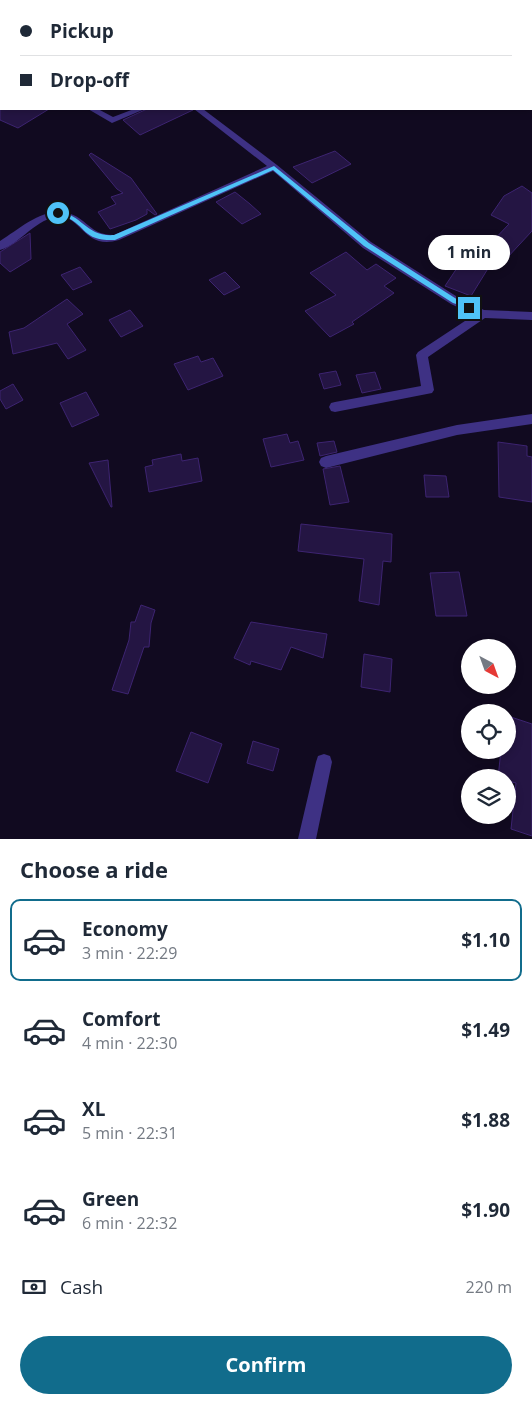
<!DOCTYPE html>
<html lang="en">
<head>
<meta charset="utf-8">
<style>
  :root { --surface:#fff; --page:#f6f6f7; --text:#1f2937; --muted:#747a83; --line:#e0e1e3; --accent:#116c8c }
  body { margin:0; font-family:"Open Sans",sans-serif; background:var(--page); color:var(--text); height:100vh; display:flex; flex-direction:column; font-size:19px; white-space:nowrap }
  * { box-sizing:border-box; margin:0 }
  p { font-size:16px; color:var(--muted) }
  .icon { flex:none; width:28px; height:28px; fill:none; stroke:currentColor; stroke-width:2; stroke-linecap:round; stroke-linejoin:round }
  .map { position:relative; height:839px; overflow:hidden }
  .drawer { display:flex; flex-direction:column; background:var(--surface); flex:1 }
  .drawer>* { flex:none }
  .banner { position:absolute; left:0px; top:0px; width:532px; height:110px; box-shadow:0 2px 8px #0003; display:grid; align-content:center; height:110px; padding:0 20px; background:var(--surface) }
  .needle { width:32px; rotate:139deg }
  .tools { position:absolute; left:461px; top:639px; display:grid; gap:10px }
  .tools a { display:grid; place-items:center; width:55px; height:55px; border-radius:50%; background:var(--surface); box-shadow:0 2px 8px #0003; font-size:25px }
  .end { position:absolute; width:22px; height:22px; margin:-11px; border:6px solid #4fc3f7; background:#111; box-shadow:0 0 0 2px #111 }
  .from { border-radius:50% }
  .bubble { position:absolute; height:35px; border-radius:18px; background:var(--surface); box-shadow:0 2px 8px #0003; font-size:16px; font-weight:700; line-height:35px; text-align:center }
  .banner b { display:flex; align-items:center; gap:18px; height:48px; font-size:19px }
  .banner b+b { border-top:1px solid var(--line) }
  .banner i { width:12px; height:12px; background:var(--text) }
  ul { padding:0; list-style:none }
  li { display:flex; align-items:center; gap:15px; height:82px; margin:0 10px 8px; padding:0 10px; border:2px solid transparent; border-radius:10px }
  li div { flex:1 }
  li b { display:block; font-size:19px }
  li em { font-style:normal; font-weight:700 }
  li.current { border-color:var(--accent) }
  li>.icon { width:45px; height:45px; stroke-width:1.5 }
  h2 { padding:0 20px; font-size:22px; line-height:60px }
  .pay { display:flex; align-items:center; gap:12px; height:55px; padding:0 20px; font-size:19px }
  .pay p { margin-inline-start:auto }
  .primary-button { display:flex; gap:10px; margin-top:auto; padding:10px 20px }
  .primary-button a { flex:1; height:58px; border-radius:30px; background:var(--accent); color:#fff; font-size:20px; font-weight:700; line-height:58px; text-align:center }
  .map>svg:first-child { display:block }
  .building { fill:#241543; stroke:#3d2471 }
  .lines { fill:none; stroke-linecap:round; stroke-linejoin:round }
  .minor { fill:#3e3184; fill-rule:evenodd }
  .route { fill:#4fc3f7 }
</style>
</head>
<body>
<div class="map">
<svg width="532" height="839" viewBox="0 0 532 839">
  <rect width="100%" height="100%" fill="#110a20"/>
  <path class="building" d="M0 109H49L18 128 0 120Z
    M147 109H192L193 110 140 135 123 120Z
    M335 151 351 164 312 183 293 167Z
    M91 153 131 178 157 214 155 215 147 209V214L136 220 110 229 98 212 116 204 111 197 123 193 117 189 89 155Z
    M522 186 532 193V231L506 259 497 254 471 296 445 286 461 262 470 265 509 224 491 215 504 196Z
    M235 192 250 204 261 214 242 224 216 202Z
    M30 233 31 259 10 272 0 263V252Z
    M346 252 367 270 376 264 396 278 384 286 394 293 352 322 354 324 330 337 305 311 336 295 310 273Z
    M80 267 92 282 73 290 61 275Z
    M225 272 240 287 224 295 209 280Z
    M67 299 83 314 67 324 86 350 68 359 57 343 13 354 9 332 24 328Z
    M130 310 143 326 121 337 109 320Z
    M198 356 201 362 213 358 223 376 188 390 174 364Z
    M336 371 341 385 324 389 319 374Z
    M375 372 381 389 362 393 356 375Z
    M13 384 23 400 6 409 0 399V391Z
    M86 392 99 415 72 427 60 403Z
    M287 434 290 443 298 441 304 460 271 467 263 439Z
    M334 441 337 452 320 456 317 443Z
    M498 442 527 446V456L532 457V502L499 497Z
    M181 454 182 461 198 458 202 481 149 492 145 467 153 465 152 460Z
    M108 460 112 507H111L89 463Z
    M340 466 349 502 330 505 323 469Z
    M424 475 446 476 449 497H426Z
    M301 524 392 534 391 562 383 561 379 605 359 601 364 559 298 551Z
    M459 572 467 616H436L430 573Z
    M141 605 155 610 151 623 149 647H144L128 694 112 690 129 640 131 622H135Z
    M251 622 327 634 323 658 291 647 281 670 251 661 250 665 234 658Z
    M364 654 392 659 390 692 361 687Z
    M508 716 532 724V836L511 829 516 783 508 781V778H498L501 750H508Z
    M191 732 222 744 208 783 176 771Z
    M253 741 279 749 273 771 247 763Z"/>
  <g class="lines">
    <path class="minor" d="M74 0H84L85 1H75Z
      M442 0H451L452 1H443Z
      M531 46H532V51H531Z
      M531 57H532V61H531Z
      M1 84V90L0 91V85Z
      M88 109H98L113 117 134 109H145L112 123Z
      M194 109H203L277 165 371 242 459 298 484 310 532 312V320L485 318 428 357 434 390 432 393 335 412 331 411 329 407 331 403 335 402 421 386 416 355 418 352 474 315 451 304 363 248 273 171 119 240C85 250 82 218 61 217 37 216 21 244 0 250V241C25 225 54 197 83 221 94 230 99 235 114 235L267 166Z
      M532 414V424L457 435 326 468 321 466 319 462 321 458 326 456 457 425Z
      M324 754 330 756 332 762 316 839H298L316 762 318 756Z"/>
  </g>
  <path class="route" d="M274 166 369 243 458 300 472 306V309L453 303 364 246 273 170 115 240C82 241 88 227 66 217 62 215 59 215 55 213L58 211C83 215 86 237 114 235Z"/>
</svg>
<div class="tools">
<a><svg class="needle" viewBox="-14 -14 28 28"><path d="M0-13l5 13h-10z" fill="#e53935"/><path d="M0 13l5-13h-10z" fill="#747a83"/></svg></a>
<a><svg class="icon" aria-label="locate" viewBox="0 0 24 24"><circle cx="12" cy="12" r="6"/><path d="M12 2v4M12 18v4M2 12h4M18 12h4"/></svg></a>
<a><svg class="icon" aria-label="layers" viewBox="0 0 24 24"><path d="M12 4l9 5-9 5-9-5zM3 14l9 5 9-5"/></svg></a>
</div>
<i class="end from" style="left:58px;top:213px"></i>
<i class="end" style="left:469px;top:308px"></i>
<div class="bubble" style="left:428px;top:235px;width:82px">1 min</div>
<div class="banner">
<b><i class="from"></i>Pickup</b>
<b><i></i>Drop-off</b>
</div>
</div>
<section class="drawer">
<h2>Choose a ride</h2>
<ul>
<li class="current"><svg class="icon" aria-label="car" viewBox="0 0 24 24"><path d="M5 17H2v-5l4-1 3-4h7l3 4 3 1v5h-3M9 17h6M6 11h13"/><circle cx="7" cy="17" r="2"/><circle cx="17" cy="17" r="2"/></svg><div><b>Economy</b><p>3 min · 22:29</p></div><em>$1.10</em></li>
<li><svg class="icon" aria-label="car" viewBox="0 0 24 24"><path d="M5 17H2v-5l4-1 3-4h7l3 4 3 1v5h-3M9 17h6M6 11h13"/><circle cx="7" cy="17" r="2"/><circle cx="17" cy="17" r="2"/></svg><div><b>Comfort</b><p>4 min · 22:30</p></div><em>$1.49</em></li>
<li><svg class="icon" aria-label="car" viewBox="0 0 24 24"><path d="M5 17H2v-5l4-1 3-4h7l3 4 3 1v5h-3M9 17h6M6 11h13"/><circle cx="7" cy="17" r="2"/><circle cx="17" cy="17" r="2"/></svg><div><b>XL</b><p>5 min · 22:31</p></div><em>$1.88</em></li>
<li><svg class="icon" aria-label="car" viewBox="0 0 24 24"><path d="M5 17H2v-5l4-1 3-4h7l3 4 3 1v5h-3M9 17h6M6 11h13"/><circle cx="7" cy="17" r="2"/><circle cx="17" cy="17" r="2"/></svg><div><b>Green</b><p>6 min · 22:32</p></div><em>$1.90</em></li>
</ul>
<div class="pay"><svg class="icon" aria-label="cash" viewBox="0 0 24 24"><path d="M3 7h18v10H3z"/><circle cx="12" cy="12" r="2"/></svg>Cash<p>220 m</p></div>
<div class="primary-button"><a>Confirm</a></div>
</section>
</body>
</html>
